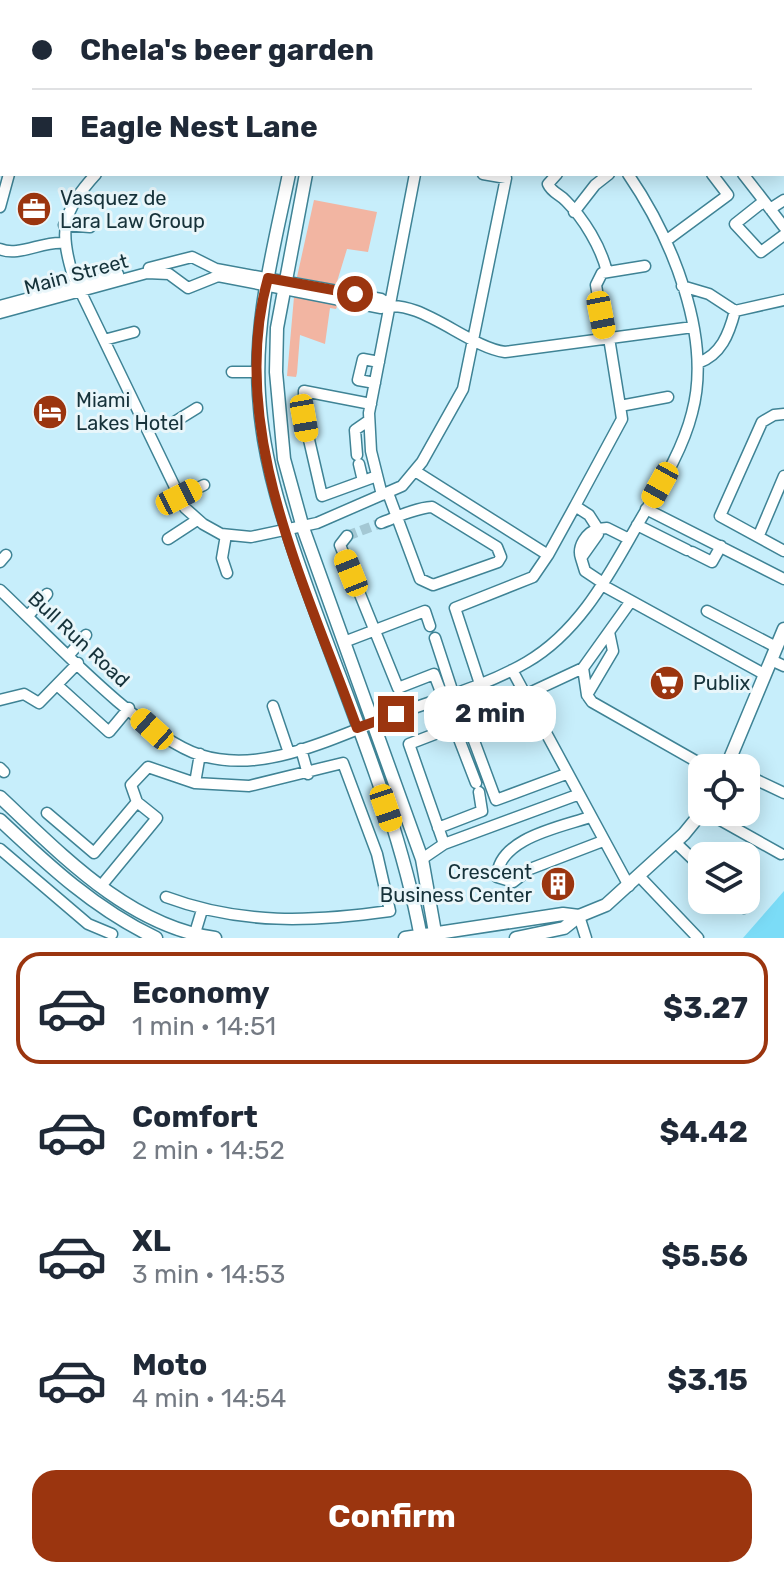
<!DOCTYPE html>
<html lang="en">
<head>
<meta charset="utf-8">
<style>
  :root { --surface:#fff; --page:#f2f2f3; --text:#1f2937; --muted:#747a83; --line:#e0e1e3; --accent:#9b350f }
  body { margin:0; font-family:Rubik,sans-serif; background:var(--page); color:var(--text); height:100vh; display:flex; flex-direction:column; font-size:30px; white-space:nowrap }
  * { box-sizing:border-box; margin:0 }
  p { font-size:26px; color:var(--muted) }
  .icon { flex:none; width:44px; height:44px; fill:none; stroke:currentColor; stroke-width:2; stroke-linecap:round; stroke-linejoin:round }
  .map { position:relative; height:938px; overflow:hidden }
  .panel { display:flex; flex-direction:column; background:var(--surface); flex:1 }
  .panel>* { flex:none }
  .guide { position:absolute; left:0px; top:0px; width:784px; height:176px; box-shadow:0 4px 20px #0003; display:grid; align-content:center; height:176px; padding:0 32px; background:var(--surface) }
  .fabs { position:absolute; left:688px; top:754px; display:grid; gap:16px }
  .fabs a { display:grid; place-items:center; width:72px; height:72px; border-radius:16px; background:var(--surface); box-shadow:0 4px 20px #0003; font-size:40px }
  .end { position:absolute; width:36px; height:36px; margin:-18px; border:10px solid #9b350f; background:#fff; box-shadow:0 0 0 4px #fff }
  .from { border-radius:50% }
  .bubble { position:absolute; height:56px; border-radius:24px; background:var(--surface); box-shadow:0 4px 20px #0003; font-size:26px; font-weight:700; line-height:56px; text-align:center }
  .car { position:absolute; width:24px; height:48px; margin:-24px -12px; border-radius:10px; box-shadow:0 0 6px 2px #0007; background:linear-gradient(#f5c518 24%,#345 0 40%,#f5c518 0 76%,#345 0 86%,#f5c518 0) }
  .guide b { display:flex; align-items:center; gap:28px; height:76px; font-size:30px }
  .guide b+b { border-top:2px solid var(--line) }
  .guide i { width:20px; height:20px; background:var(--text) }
  ul { padding:14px 0 0; list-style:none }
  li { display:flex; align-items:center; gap:24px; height:112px; margin:0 16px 12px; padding:0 16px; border:4px solid transparent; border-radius:24px }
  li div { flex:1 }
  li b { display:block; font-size:30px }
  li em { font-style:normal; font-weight:700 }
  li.active { border-color:var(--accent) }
  li>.icon { width:72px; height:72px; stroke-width:1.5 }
  .action { display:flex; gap:16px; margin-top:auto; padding:16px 32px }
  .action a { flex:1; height:92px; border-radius:24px; background:var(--accent); color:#fff; font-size:32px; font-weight:700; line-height:92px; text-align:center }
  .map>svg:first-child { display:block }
  .green { fill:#f2b5a2 }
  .water { fill:#7bdcf7 }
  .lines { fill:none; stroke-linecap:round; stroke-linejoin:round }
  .minor-tunnel { stroke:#a4c8d4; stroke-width:10; stroke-dasharray:10 5; stroke-linecap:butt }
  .minor-casing { stroke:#3f8395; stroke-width:13 }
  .major-casing { stroke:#3f8395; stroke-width:15 }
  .minor { stroke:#fff; stroke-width:10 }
  .major { stroke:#fff; stroke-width:12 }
  .route { stroke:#9b350f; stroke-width:10 }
  .labels { text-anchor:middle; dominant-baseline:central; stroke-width:6; stroke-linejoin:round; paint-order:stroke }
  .poi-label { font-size:20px; fill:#16323a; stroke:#e9f6fa; text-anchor:start }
  .street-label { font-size:20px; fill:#16323a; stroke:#e9f6fa }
</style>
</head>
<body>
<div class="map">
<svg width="784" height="938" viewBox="0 0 784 938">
  <rect width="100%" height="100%" fill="#c7eefb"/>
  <path class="green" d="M314 200 377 212 368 252 347 249 336 285 297 277Z
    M301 296 338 304 336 309 330 308 325 344 300 335 297 373 296 377 287 376 294 297Z"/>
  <path class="water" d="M784 891V938H743Z"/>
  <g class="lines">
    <path class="minor-tunnel" d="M347 536 381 523"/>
    <g class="minor-casing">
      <path id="minor" d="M175 0 177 2
        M244 0V2
        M367 0 368 2
        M423 0V2
        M661 0 662 2
        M691 0 692 2
        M54 2 56 0
        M84 2 86 0
        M622 2 623 0
        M652 2 653 0
        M760 2 762 0
        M0 58 2 56
        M782 72 784 74
        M0 96 2 94
        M782 118 784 121
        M0 165 2 167
        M96 174C62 211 59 230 73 276L185 508 203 524 221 534 251 537 317 523 402 486 422 462 463 389 506 178 483 174
        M557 174 548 184C552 193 560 194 566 201 584 219 601 247 607 272
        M743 174 764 201 735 224 761 252 784 235
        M764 201 784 227
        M0 207 9 174
        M770 209 784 200
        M574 212 595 185 609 174
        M64 225 90 227
        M667 240 728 195 712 174
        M0 249C18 257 43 241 63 243
        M149 268 192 257 216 269 381 299 390 305
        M682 286 709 294 735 311 784 300
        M0 306 118 274
        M0 313 147 273 169 274 188 288 218 276 381 308C418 296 467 347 505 352L693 327
        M605 338 596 285 602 273 645 266
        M609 338 620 406
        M104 340 134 332
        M698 363C721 355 729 334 735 311
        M232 372H258
        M375 383 358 380 363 359 379 362
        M371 404 304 391V418L322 496 377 476
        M784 414 774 415 762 422 720 516 784 551
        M176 421 197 408
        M357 455 355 430 368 421
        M359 464 363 481
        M415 471 548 555 533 577 455 608 480 684
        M382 495 371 451 369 413 415 174
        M179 497 204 485
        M646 509 784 579
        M381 523C397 517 415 508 432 507L497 547 501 557 498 562 433 585 420 579 388 493
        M637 525 687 550
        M226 535 222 558 227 573
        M759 535 784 476
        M347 536 340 545 398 688 434 674 476 783
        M168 539 197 520
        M692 552 712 562 721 546
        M548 555 575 506
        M581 558C577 547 586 532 598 529L589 515 575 506 622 419 620 406 668 397
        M0 562 6 555
        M603 583 585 571 581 558 598 534V529L607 528 629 539
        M602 585 764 674
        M0 590C49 636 140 735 200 755 261 774 326 741 381 720 429 701 483 688 527 662 575 634 604 584 630 538 652 498 681 457 692 413 713 336 671 237 628 174
        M707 611 776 647
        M28 616 47 594
        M435 638 453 693
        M344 642 425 611 430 626
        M69 655 86 635
        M771 660 784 666
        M583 668 587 695 592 702 708 768
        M512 670 629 886
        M57 685 109 732 129 708
        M587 695 613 651 609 632
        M0 700 24 694 39 703 78 663
        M273 706 289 753
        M301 749 308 774
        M0 768 4 772
        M566 774 496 800 467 722 583 668 631 601
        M746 775 784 793
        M195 783 200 754
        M137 802 131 785 148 767 195 783 249 786 343 763 377 854 390 911C312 922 241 925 166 897
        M706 812 781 854
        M47 813 94 853 137 802 157 818 101 886
        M590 817C561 827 498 838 497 877L513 882 530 869 603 841
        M438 828 482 811 479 792
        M675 842 702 868
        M444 844 577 795
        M0 849 88 924 112 934
        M422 859 444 844 409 744 461 724
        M639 876 698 938
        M736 900 744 908
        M579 916 586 938
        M195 933 202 910"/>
    </g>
    <g class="major-casing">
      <path id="major" d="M315 2V0
        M332 2V0
        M289 174C274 247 254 320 259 395 263 467 287 532 311 599 351 710 400 822 421 938
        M306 174 277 328 276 372 284 459 303 528 422 859 436 938
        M726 768 784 629
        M0 797C60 853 128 926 215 938
        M0 820C49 866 95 909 156 938
        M405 938 563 914 579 916
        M516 938 564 928 579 916 606 905 684 834 702 812"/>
    </g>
    <use href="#minor" class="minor"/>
    <use href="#major" class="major"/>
  </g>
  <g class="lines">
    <path class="route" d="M355 294 268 278C226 430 307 588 357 728L396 714"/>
  </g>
  <defs>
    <g id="office-disc" transform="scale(1.8)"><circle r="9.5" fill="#9b350f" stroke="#e9f6fa"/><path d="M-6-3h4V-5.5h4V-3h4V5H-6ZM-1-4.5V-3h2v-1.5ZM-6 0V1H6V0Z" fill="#fff"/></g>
    <g id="hotel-disc" transform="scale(1.8)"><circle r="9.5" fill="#9b350f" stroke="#e9f6fa"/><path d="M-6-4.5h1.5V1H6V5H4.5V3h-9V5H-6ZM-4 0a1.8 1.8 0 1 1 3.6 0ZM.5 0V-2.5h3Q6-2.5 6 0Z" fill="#fff"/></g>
    <g id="supermarket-disc" transform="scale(1.8)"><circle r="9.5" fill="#9b350f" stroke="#e9f6fa"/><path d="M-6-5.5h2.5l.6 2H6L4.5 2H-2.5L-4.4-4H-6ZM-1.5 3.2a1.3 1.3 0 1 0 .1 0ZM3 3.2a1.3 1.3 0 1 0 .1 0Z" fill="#fff"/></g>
    <g id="building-disc" transform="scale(1.8)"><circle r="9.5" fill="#9b350f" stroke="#e9f6fa"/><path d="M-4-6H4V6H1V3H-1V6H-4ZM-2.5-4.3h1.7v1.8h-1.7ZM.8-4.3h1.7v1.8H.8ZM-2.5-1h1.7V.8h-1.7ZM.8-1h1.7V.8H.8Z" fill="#fff"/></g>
  </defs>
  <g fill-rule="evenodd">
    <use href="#office-disc" x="34" y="209"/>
    <use href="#hotel-disc" x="50" y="412"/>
    <use href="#supermarket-disc" x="667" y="683"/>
    <use href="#building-disc" x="558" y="884"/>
  </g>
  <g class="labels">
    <g class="poi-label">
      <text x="60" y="198">Vasquez de<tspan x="60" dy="23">Lara Law Group</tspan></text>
      <text x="76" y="400">Miami<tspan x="76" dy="23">Lakes Hotel</tspan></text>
      <text x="693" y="683">Publix</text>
      <text x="532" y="872" text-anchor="end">Crescent<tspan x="532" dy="23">Business Center</tspan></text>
    </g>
    <g class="street-label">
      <text transform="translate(76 274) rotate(-15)">Main Street</text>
      <text transform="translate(79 639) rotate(43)">Bull Run Road</text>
    </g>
  </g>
</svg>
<div class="fabs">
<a><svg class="icon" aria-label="locate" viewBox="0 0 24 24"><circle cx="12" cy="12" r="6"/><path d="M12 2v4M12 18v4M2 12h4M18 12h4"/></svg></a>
<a><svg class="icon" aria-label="layers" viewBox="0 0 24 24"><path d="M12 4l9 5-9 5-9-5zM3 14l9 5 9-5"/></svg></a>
</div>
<i class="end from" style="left:355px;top:294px"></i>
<i class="end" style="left:396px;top:714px"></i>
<div class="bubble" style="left:424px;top:686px;width:132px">2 min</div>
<i class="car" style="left:601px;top:315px;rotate:169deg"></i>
<i class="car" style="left:304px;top:418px;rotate:170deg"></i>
<i class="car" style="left:660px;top:485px;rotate:209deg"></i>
<i class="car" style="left:179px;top:497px;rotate:63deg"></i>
<i class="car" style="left:351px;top:573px;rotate:338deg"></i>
<i class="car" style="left:152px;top:729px;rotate:312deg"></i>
<i class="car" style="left:386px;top:808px;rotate:161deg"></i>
<div class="guide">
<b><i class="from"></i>Chela's beer garden</b>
<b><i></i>Eagle Nest Lane</b>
</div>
</div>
<section class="panel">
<ul>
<li class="active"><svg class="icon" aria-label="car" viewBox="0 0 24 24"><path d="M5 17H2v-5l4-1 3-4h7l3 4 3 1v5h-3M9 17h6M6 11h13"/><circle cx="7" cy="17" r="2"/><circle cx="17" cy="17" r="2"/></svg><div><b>Economy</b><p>1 min · 14:51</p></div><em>$3.27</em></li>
<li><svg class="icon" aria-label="car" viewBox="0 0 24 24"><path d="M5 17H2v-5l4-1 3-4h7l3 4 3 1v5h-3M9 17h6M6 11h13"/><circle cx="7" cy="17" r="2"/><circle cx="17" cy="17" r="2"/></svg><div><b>Comfort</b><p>2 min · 14:52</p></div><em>$4.42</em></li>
<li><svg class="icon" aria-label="car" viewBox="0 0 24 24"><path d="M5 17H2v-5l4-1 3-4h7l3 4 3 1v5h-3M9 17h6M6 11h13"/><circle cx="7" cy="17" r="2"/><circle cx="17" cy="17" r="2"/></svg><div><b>XL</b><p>3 min · 14:53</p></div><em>$5.56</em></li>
<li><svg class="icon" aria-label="car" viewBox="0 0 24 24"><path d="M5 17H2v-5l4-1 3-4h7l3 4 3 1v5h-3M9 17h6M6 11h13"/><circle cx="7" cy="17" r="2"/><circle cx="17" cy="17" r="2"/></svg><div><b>Moto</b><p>4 min · 14:54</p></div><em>$3.15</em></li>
</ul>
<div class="action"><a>Confirm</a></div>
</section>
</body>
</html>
